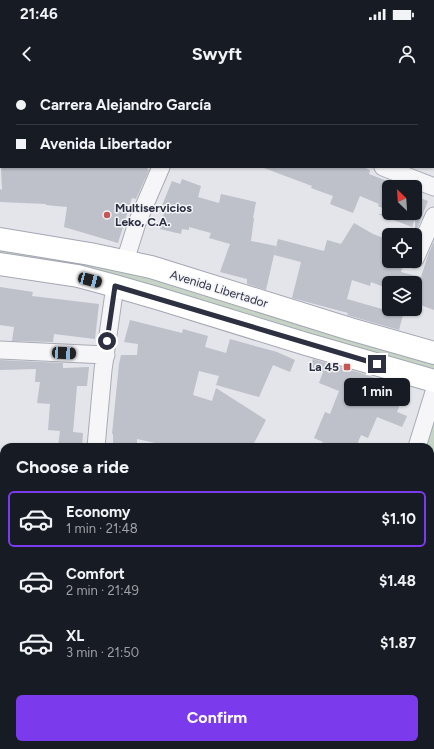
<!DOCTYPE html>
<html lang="en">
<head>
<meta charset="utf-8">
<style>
  :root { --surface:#171b24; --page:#242831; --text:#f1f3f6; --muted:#9ea1a6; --line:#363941; --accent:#7c3aed }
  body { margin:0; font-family:Figtree,sans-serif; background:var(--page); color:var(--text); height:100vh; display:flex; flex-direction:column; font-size:15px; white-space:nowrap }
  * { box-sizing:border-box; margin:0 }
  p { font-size:13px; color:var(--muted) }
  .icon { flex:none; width:22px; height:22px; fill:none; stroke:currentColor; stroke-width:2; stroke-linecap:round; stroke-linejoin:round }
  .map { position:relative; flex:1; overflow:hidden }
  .drawer { position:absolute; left:0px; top:363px; width:434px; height:306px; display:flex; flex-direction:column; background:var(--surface); border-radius:12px 12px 0 0; box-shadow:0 1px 3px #0004 }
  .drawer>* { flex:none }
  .hud { position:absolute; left:0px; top:0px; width:434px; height:88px; box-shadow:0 1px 3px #0004; display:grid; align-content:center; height:88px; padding:0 16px; background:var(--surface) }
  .needle { width:26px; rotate:335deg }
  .buttons { position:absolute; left:382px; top:100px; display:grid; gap:8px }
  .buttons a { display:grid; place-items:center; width:40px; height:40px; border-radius:6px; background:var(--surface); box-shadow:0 1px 3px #0004; font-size:20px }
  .end { position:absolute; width:18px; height:18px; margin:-9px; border:5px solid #2c3041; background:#fff; box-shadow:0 0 0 2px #fff }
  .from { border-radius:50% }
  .bubble { position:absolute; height:28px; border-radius:6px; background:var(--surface); box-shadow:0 1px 3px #0004; font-size:13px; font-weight:700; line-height:28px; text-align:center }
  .car { position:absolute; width:12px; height:24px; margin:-12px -6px; border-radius:5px; box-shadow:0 0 3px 1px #0007; background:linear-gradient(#222 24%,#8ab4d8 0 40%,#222 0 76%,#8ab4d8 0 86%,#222 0) }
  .hud b { display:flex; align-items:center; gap:14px; height:38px; font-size:15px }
  .hud b+b { border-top:1px solid var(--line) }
  .hud i { width:10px; height:10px; background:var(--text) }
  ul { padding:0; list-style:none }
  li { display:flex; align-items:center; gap:12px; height:56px; margin:0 8px 6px; padding:0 8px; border:2px solid transparent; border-radius:6px }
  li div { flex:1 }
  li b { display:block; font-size:15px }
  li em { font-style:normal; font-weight:700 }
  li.current { border-color:var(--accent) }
  li>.icon { width:36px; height:36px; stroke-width:1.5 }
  h2 { padding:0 16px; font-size:18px; line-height:48px }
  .action { display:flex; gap:8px; margin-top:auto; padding:8px 16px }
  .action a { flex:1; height:46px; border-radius:6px; background:var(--accent); color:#fff; font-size:16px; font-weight:700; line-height:46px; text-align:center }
  .status { display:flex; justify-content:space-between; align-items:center; height:28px; padding:0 20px; background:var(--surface); direction:ltr }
  .status svg { height:11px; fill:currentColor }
  header { display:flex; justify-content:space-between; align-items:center; height:52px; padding:0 16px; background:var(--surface); font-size:18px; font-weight:700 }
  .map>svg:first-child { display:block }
  .green { fill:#c6d4c5 }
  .building { fill:#bec0ca }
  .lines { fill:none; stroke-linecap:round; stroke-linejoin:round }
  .minor-casing { stroke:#a8abb4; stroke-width:19 }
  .major-casing { stroke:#a4a7b5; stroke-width:24 }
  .minor { stroke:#f6f6f9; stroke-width:17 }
  .major { stroke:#fff; stroke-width:22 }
  .route { stroke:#2c3041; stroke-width:5 }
  .poi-dot { fill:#c55753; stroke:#f3f4f8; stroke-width:1.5 }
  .labels { text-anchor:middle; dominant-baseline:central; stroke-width:3; stroke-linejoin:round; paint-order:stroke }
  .poi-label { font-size:12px; font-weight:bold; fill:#2c3041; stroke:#f3f4f8; text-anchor:start }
  .street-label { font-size:12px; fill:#2c3041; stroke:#f3f4f8 }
</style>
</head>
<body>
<div class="status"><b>21:46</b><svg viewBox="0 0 49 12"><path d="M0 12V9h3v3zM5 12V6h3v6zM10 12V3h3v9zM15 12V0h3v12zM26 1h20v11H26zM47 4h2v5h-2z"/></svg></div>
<header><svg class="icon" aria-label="back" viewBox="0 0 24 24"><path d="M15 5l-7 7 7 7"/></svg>Swyft<svg class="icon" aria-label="person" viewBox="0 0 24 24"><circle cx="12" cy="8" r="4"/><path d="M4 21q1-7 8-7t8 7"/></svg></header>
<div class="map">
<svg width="434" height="669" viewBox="0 0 434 669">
  <rect width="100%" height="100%" fill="#e3e5ea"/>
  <path class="green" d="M0 159 434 273V301L0 184Z
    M434 312V404L430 417V367H417Z"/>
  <path class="building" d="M1 87H149L147 89 149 90 136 119 132 118 118 163 64 147 67 127 46 125V124L0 122V109L2 110Z
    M265 87H363L370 90 369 94 387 101 383 114 389 100V131L378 126 379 124 360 116 353 133 330 124 333 116 311 108 312 106 264 88Z
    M182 99 201 106 198 117 219 123 221 114 256 122 253 138H254L251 161 276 166 266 210 247 204V199L220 192 230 164 209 158 211 153 189 147V150L182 149 181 154 160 149 165 129 161 128 172 101 180 104Z
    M415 116 428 121 416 152 415 151V139L412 147 378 134 415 133Z
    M354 143 373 154 389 160V181H405L401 192 421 197 428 175 433 163H434V230L415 223V203H389V209L371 202 370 206 352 200 347 219 403 235 399 250 347 235 348 233 292 218 301 182 274 175 278 159 324 171 327 160 341 164Z
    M0 207 33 212 32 216 99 224 95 259 54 254 53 262 12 261 14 247 0 245Z
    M130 240 182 253 183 249 208 256 205 267 226 273 230 259 277 272 295 280 290 292 273 285 259 317 216 305 219 296 199 291 193 315 212 321 216 308 266 340 252 367H174L137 359V367H113V354H112L119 284 121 275H137L138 264 124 262Z
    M313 279 364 294 406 309 397 332 407 336 402 347 377 337 368 358 361 355 356 367H321L323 362 314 358 325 332 330 334 339 311 319 303 323 292 310 288Z
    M0 280 63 283V288L89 287 87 306H77L73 352 83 353 82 367H58L60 351 48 350 50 324 37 323 40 302H35L36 289 0 290Z"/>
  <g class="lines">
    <g class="minor-casing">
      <path id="minor" d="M206 1 207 0
        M0 46H1
        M383 87 434 107
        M415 179 434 136
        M125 181 137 143 161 87
        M0 270 106 275
        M96 367 103 290 115 206
        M417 367 434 312
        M430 417 434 404
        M430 482 434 485
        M0 520 4 519
        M80 669 81 665
        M326 669 328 665
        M352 669 354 665"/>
    </g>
    <g class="major-casing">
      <path id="major" d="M0 159 90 174 151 187 350 249 434 273
        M0 184 78 196 115 206 160 219 306 264 434 301"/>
    </g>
    <use href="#minor" class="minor"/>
    <use href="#major" class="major"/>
  </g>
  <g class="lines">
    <path class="route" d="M107 261 115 206 377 284"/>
  </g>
  <g class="poi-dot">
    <circle cx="107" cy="135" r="4"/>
    <rect x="343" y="283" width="8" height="8" rx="2"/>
  </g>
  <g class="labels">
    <g class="poi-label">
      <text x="115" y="128">Multiservicios<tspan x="115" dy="14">Leko, C.A.</tspan></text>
      <text x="339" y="287" text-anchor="end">La 45</text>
    </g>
    <g class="street-label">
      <text transform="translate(219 209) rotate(17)">Avenida Libertador</text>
    </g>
  </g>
</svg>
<div class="buttons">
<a><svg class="needle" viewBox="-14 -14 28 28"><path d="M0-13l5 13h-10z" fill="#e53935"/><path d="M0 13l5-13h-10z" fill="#9ea1a6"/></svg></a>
<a><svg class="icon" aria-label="locate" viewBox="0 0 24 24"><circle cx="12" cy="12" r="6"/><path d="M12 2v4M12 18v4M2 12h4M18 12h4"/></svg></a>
<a><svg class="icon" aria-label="layers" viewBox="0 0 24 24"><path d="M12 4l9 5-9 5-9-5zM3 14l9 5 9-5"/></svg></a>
</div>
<i class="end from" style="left:107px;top:261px"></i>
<i class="end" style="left:377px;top:284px"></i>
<div class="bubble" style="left:344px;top:298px;width:66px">1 min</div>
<i class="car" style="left:90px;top:200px;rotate:105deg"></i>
<i class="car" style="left:64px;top:273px;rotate:93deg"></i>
<div class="hud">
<b><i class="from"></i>Carrera Alejandro García</b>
<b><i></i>Avenida Libertador</b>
</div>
<section class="drawer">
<h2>Choose a ride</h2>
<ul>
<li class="current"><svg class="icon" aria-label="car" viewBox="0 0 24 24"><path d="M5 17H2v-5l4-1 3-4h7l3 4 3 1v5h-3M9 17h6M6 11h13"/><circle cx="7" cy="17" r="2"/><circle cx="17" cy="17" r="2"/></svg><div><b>Economy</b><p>1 min · 21:48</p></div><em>$1.10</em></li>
<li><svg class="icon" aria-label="car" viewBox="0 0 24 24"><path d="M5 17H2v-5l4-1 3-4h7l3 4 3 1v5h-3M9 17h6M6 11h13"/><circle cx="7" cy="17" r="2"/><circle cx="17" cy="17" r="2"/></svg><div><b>Comfort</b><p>2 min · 21:49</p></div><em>$1.48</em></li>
<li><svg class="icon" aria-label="car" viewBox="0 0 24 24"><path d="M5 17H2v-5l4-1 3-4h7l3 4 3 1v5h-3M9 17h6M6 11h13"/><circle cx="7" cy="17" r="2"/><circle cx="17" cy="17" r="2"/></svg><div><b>XL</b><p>3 min · 21:50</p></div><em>$1.87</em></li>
</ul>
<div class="action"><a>Confirm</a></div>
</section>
</div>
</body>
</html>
